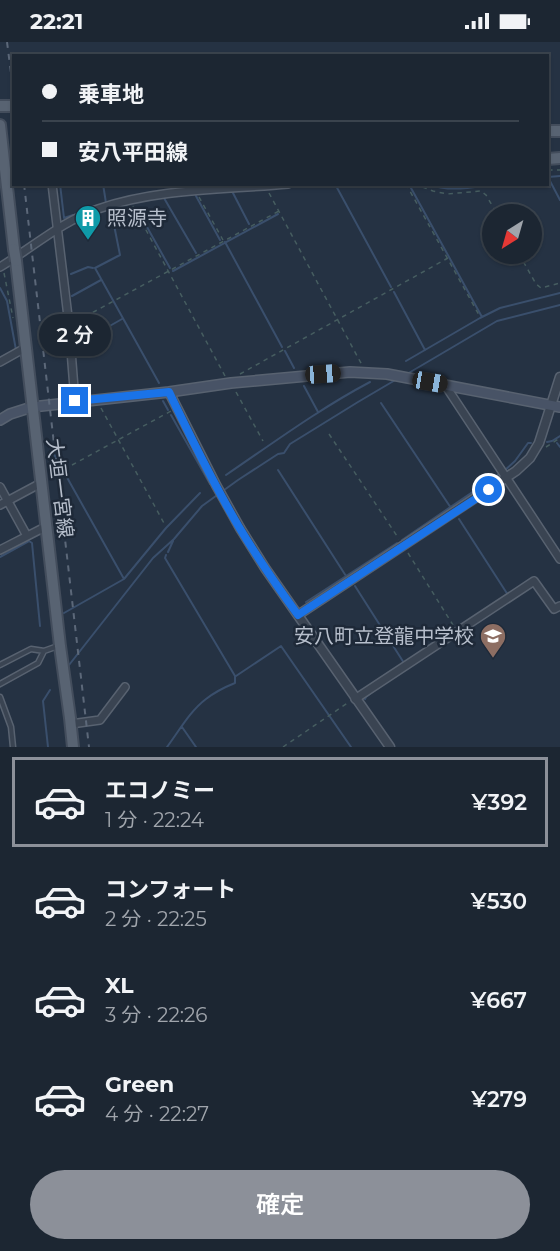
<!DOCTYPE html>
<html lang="ja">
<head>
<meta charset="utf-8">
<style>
  :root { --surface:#1c2632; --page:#252e3a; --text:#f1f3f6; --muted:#a0a5ac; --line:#3a434d; --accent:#8c9099 }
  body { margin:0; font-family:Montserrat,"Noto Sans JP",sans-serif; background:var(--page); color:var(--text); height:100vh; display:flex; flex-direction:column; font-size:22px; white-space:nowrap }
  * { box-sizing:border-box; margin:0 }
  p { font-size:20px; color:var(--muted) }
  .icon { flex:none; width:33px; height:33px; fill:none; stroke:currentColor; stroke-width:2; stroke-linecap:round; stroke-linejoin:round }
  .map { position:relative; height:705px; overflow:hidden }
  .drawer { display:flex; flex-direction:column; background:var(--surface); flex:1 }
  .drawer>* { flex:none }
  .banner { position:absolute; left:12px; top:12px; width:537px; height:132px; border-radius:0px; box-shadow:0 2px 4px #0004,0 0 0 2px var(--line); display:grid; align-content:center; height:132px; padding:0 30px; background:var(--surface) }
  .needle { width:39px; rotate:217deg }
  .fabs { position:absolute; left:482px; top:162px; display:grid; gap:12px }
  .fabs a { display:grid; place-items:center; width:60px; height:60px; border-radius:50%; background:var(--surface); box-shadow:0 2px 4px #0004,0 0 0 2px var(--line); font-size:30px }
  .end { position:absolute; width:27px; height:27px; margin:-14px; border:8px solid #1a73e8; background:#fff; box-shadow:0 0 0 3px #fff }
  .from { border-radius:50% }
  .bubble { position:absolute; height:42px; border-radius:21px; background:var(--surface); box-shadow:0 2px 4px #0004,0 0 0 2px var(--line); font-size:20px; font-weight:600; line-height:42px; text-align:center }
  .car { position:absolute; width:18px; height:36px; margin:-18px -9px; border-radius:8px; box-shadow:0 0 4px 2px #0007; background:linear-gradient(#222 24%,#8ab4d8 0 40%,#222 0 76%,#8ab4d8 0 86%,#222 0) }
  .banner b { display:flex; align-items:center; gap:21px; height:57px; font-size:22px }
  .banner b+b { border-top:2px solid var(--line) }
  .banner i { width:15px; height:15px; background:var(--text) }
  ul { padding:10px 0 0; list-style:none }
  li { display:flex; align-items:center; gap:18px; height:90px; margin:0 12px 9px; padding:0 18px; border:3px solid transparent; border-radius:0px }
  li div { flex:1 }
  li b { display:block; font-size:22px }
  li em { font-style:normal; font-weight:600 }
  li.selected { border-color:var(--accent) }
  li>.icon { width:54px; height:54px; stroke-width:1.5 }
  .action { display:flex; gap:12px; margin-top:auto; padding:12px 30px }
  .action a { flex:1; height:69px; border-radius:36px; background:var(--accent); color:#fff; font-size:24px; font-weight:600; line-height:69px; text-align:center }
  .status { display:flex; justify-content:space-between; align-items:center; height:42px; padding:0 30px; background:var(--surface); direction:ltr }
  .status svg { height:16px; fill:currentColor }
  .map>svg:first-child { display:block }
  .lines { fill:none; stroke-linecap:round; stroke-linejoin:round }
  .stream { stroke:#3a4f6c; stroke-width:2 }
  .service-casing { stroke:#586270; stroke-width:7 }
  .minor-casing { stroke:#586270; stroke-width:10 }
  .tertiary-casing { stroke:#586270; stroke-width:11 }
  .secondary-casing { stroke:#586270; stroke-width:12 }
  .primary-casing { stroke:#434d5c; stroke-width:14 }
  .path { stroke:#465d60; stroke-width:1.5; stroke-dasharray:4.5 4.5; stroke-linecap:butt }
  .service { stroke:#3a4452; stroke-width:4 }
  .minor { stroke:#3a4452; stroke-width:7 }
  .tertiary { stroke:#3a4452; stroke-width:8 }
  .secondary { stroke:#485366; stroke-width:9 }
  .primary { stroke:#586372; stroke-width:10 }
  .rail { stroke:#5c6879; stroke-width:2; stroke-dasharray:6 6; stroke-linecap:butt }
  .primary-bridge-casing { stroke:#434d5c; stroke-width:14; stroke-linecap:butt }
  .primary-bridge { stroke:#586372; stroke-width:10 }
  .route { stroke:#1a73e8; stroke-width:8 }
  .labels { text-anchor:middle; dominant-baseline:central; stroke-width:5; stroke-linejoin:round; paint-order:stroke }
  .poi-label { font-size:20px; fill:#b7bfcc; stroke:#1e2938; text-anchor:start }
  .street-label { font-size:20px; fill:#b7bfcc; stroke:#1e2938 }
</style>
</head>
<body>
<div class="status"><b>22:21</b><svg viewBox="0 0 49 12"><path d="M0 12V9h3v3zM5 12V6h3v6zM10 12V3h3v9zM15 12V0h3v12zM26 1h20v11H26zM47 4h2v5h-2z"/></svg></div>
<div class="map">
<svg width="560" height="705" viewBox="0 0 560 705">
  <rect width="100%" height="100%" fill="#253243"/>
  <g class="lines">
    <path class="stream" d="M548 135 560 134
      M550 139 560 158
      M60 142 64 176 73 173
      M103 142 106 161
      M335 142 391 245
      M428 142C448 150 473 146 493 142
      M411 146 482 275
      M233 151 249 182
      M196 154 220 198
      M164 156 196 211
      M111 168 120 213 95 226 159 341
      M138 169 170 226
      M225 200 282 305
      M173 229 278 172
      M71 232 88 225 93 226
      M0 246 7 259 16 308
      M394 250 425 308
      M72 254 101 238
      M78 302 122 277
      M285 309 294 326
      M406 319 480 276 500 266 560 251
      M407 332 497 279 560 263
      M304 344 318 370
      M163 359 168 368
      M381 361 451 466
      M171 373 210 442
      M46 398 124 537
      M547 400 552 399 560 394
      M557 401 560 405
      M278 428 346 534
      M504 429 515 419 528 401H531
      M226 433C273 401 319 367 370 340
      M459 477 508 553
      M402 498 499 432
      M168 510 173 499
      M166 513 165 516 235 634V641C225 645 215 650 206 657 190 669 179 689 167 705
      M0 515 29 499 32 501 40 584
      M355 544 404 621
      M306 560 397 501
      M64 571 124 537 166 486 200 451
      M69 623 153 516 174 497 202 464 238 438 278 412 284 411 290 402 358 360 397 337
      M236 634 281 604 351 705
      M365 657 366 655 376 647
      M182 685 196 705
      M48 705 43 659 50 648"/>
    <g class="service-casing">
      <path id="service" d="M44 609 58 604
        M0 623 31 607 44 609 38 621 0 642
        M0 655 11 685 13 705"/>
    </g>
    <g class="minor-casing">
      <path id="minor" d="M52 142 69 283 75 359
        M0 225C32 206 62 179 98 167 159 146 225 148 288 142
        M0 320 25 306
        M445 343 560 517
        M0 445 27 494
        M0 463 41 441
        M0 508 47 484
        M355 657 534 539 554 567 560 564
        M71 682 100 678 125 645"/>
    </g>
    <g class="tertiary-casing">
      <path id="tertiary" d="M169 350 216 443 240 486 265 526 390 705
        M298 573 516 429 530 416 539 401 560 335"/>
    </g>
    <g class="secondary-casing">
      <path id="secondary" d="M0 378 10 372 32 365 169 350 231 341 350 330 387 332 560 365"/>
    </g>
    <g class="primary-casing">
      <path id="primary" d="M0 64H14
        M0 83 14 207
        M548 89H560
        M548 117 560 116
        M16 219 60 604 70 676 73 705"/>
    </g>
    <path class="path" d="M548 128H560
      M406 142 479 273
      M414 142 433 149 447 152 481 149 486 153 497 172
      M269 151 362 323
      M199 155 223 198
      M133 164 225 334
      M519 212 536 242 541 246 560 241
      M4 231 13 276
      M77 279 279 169
      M240 332 448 216
      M236 350 263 399
      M101 366 165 483
      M329 392 399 497
      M546 405 560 396
      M72 423 171 369
      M408 511 453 583
      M283 705 349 660"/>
    <use href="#service" class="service"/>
    <use href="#minor" class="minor"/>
    <use href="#tertiary" class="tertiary"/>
    <use href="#secondary" class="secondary"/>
    <use href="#primary" class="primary"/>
    <path class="rail" d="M7 0 14 54
      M24 142 89 705"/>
    <g class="primary-bridge-casing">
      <path id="primary-bridge" d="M14 207 16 219"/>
    </g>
    <use href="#primary-bridge" class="primary-bridge"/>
  </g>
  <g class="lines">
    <path class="route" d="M75 359 169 350C191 396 213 441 239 485 257 515 277 544 298 573L489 448"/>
  </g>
  <defs>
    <g id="building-pin" transform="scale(1.35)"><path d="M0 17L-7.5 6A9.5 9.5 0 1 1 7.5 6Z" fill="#0f9aa8" stroke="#1e2938"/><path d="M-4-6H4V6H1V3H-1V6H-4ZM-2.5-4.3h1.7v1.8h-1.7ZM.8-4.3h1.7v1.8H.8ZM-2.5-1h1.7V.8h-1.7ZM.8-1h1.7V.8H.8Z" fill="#fff"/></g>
    <g id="school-pin" transform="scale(1.35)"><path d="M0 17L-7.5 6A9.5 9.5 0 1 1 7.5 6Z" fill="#8d6e63" stroke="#1e2938"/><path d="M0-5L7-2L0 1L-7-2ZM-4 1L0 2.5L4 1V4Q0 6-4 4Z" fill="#fff"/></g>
  </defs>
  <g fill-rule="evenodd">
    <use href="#building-pin" x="88" y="176"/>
    <use href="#school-pin" x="493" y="594"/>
  </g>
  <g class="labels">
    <g class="poi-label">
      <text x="107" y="176">照源寺</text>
      <text x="474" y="594" text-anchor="end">安八町立登龍中学校</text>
    </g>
    <g class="street-label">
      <text transform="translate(60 446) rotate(83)">大垣一宮線</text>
    </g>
  </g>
</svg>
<div class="fabs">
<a><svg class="needle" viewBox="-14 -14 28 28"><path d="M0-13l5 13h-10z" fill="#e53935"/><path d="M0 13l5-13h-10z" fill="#a0a5ac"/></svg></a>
</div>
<i class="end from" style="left:489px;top:448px"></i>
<i class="end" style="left:75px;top:359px"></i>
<div class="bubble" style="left:39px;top:272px;width:72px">2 分</div>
<i class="car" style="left:323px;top:332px;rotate:86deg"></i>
<i class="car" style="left:430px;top:340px;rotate:100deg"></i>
<div class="banner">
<b><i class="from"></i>乗車地</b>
<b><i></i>安八平田線</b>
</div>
</div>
<section class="drawer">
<ul>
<li class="selected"><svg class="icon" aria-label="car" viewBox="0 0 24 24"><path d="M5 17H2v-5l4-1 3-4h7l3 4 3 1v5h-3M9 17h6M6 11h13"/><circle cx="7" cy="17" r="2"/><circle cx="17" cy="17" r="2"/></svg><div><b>エコノミー</b><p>1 分 · 22:24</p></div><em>¥392</em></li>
<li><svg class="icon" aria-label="car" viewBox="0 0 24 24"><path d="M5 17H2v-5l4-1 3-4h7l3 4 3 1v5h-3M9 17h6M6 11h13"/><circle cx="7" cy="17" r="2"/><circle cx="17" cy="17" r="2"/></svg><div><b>コンフォート</b><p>2 分 · 22:25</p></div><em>¥530</em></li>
<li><svg class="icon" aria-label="car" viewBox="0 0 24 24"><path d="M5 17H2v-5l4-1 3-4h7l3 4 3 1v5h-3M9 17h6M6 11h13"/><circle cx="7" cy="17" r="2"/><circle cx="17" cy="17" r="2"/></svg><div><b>XL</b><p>3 分 · 22:26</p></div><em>¥667</em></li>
<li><svg class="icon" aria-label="car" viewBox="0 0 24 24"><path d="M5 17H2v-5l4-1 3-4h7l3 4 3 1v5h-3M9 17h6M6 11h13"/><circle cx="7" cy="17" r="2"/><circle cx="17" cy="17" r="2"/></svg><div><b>Green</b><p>4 分 · 22:27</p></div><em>¥279</em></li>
</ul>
<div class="action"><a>確定</a></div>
</section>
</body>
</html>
